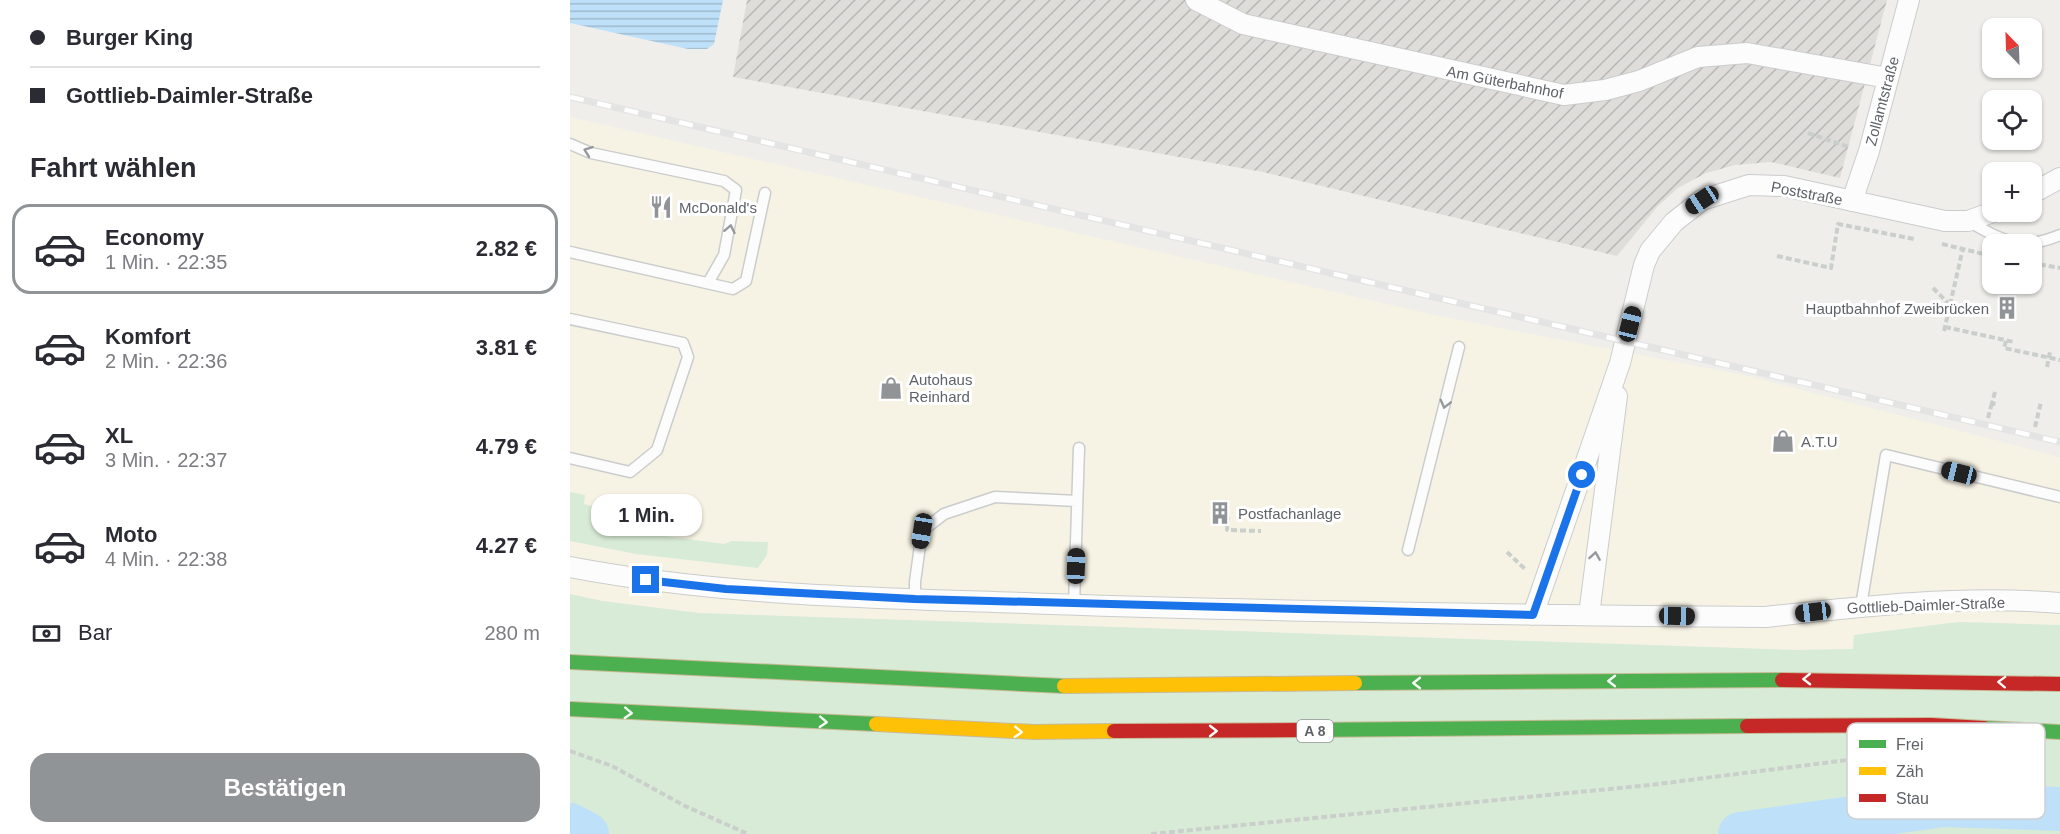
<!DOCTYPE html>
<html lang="de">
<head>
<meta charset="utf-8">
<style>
  :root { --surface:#fff; --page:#f7f7f7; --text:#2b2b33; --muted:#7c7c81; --line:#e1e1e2; --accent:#919496 }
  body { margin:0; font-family:Arial,sans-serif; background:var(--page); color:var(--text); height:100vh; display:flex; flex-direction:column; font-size:22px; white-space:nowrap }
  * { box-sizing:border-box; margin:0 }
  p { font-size:20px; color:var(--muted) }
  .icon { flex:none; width:33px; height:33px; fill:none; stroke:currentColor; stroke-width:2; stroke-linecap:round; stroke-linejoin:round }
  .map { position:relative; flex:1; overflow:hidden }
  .side { display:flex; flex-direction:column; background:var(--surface); width:570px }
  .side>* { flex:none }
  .guide { display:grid; align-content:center; height:132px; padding:0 30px; background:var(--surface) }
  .needle { width:39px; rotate:337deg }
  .fabs { position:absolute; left:1412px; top:18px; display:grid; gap:12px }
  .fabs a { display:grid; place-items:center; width:60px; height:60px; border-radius:12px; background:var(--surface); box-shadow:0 2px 4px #0004; font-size:30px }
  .end { position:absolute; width:27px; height:27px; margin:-14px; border:8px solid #1a73e8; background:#fff; box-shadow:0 0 0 3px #fff }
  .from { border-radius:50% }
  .bubble { position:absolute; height:42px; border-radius:18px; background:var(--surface); box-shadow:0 2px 4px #0004; font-size:20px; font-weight:700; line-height:42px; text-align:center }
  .car { position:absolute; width:18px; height:36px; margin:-18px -9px; border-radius:8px; box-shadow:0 0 4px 2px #0007; background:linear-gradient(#222 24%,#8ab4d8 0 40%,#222 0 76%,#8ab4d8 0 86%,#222 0) }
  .guide b { display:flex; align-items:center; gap:21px; height:57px; font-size:22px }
  .guide b+b { border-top:2px solid var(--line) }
  .guide i { width:15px; height:15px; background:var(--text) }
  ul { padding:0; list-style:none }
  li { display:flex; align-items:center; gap:18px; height:90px; margin:0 12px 9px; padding:0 18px; border:3px solid transparent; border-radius:18px }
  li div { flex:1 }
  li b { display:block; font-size:22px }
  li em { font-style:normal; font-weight:700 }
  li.active { border-color:var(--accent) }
  li>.icon { width:54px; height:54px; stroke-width:1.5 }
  h2 { padding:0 30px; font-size:27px; line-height:72px }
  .pay { display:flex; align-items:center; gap:15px; height:66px; padding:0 30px; font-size:22px }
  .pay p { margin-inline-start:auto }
  .primary-button { display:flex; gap:12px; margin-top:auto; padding:12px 30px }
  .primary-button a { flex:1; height:69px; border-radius:18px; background:var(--accent); color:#fff; font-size:24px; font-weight:700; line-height:69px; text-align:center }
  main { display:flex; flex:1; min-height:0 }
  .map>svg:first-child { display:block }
  .commercial { fill:#f7f3e4 }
  .industrial { fill:url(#industrial-furrows) }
  .grass { fill:#d8ebd6 }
  .water { fill:url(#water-rules) }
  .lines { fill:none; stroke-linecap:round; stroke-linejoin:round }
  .river { stroke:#bfe0f9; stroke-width:44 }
  .lane-casing { stroke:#cbcccc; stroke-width:13 }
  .street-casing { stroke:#cbcccc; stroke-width:22 }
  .fast-casing { stroke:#c8b996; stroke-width:16 }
  .slow-casing { stroke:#c8b996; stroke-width:16 }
  .jam-casing { stroke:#c8b996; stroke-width:16 }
  .path { stroke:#cacfcc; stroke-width:4; stroke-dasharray:6 3; stroke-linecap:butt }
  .lane { stroke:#fdfcfc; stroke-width:10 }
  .street { stroke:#fdfcfc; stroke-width:20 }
  .fast { stroke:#4caf50; stroke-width:14 }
  .slow { stroke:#ffc107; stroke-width:14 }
  .jam { stroke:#c62828; stroke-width:14 }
  .rail-casing { stroke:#e4e4e4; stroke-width:7 }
  .rail { stroke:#fff; stroke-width:4.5; stroke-dasharray:14; stroke-linecap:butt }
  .oneway { stroke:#96999c }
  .oneway2 { stroke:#f6fbf6 }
  .route { stroke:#1a73e8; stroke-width:8 }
  .labels { text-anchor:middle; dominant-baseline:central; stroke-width:6; stroke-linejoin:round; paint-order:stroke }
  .shield { fill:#fff; stroke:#8f9295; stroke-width:1.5 }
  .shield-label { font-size:14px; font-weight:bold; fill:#5f6368 }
  .street-label { font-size:15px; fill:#5f6368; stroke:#fff }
  .poi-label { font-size:15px; fill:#5f6368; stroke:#fff; text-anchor:start }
  .key { fill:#fff; stroke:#cfd0d2; stroke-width:1.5 }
  .key-label { font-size:16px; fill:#5f6368 }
</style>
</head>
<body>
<main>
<section class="side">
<div class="guide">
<b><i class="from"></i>Burger King</b>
<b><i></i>Gottlieb-Daimler-Straße</b>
</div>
<h2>Fahrt wählen</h2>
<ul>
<li class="active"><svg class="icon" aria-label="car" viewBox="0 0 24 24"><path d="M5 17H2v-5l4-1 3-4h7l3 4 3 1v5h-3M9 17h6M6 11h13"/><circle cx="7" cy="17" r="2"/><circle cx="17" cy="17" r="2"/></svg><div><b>Economy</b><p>1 Min. · 22:35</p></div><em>2.82 €</em></li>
<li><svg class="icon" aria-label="car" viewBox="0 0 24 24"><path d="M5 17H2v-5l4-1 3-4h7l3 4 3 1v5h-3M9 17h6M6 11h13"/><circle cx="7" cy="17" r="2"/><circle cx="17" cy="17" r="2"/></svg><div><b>Komfort</b><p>2 Min. · 22:36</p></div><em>3.81 €</em></li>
<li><svg class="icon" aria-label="car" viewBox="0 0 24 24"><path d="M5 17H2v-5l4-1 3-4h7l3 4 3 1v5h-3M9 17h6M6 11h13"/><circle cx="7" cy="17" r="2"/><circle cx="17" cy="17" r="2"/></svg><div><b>XL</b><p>3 Min. · 22:37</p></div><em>4.79 €</em></li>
<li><svg class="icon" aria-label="car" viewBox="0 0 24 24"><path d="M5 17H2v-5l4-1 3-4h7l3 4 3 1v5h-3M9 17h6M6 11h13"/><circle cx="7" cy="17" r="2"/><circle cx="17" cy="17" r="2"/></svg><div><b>Moto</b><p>4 Min. · 22:38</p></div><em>4.27 €</em></li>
</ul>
<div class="pay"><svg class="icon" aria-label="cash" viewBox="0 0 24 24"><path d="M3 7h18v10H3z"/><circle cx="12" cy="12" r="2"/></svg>Bar<p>280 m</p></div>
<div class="primary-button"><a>Bestätigen</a></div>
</section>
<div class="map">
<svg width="1490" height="834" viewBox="0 0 1490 834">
  <defs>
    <pattern id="industrial-furrows" width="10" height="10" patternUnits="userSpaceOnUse" patternTransform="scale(1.5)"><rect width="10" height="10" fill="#dfddda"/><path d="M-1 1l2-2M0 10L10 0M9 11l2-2" fill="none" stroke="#b8b7b5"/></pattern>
    <pattern id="water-rules" width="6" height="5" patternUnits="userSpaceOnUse" patternTransform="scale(1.5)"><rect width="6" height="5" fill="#bfe0f9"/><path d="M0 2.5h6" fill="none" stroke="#9eb9cd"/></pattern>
  </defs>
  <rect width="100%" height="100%" fill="#efeeea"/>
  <path class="commercial" d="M0 117 869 316 1178 376 1490 457V625L1389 622 1284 635 1283 649 1225 650 129 613 32 601 0 594Z"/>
  <path class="industrial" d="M177 0H1317L1270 178 1201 162 1165 165 1136 173 1108 188 1087 207 1047 256 693 172 163 77Z"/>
  <path class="grass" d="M0 492 15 495 14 504 78 521 80 534 154 544 162 541 198 542 197 555 188 568 66 554 0 541Z
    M0 594 32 601 129 613 1225 650 1283 649 1284 635 1389 622 1490 625V834H0Z"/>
  <path class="water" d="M0 0H153L144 44 137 49H118L0 23Z"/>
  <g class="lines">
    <path class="river" d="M0 825 17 834
      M1170 834 1373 805 1490 809"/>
    <g class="lane-casing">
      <path id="lane" d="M0 144 21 153 154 181 166 190 154 255 138 283
        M1398 221C1434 241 1449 252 1490 235
        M0 252 163 289 176 281 195 193
        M0 319 113 343 118 357 87 450 60 472 0 458
        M838 550 889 347
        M345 599V582L352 531 374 514 425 497 507 501
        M504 605 509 448
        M1291 606 1316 455 1490 497"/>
    </g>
    <g class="street-casing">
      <path id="street" d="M626 0 673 24 994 95 1035 90 1069 81 1128 57 1177 53 1318 78
        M1461 194 1490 178
        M1282 201 1299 151 1339 0
        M0 567C158 597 320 598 480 604 718 612 957 615 1196 617 1293 606 1393 595 1490 603
        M963 615 1050 363 1074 265 1080 251 1104 222 1132 200 1179 185 1214 186 1375 221H1398L1423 212
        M1019 615 1047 396"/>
    </g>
    <g class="fast-casing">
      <path id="fast" d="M0 662 494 686
        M785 683 1212 680
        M0 709 306 724
        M1414 728 1490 732
        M732 730 1177 726"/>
    </g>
    <g class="slow-casing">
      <path id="slow" d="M494 686 785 683
        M306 724 464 732 544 731"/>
    </g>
    <g class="jam-casing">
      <path id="jam" d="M1212 680 1490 684
        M1177 726 1361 725 1414 728
        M544 731 732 730"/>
    </g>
    <path class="path" d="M1238 133 1279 147
      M1372 244 1422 256
      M1207 256 1261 268 1268 224 1344 239
      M1461 263 1490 268
      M1363 288 1380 305
      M1375 327 1444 342
      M1374 331 1393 248
      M1436 341 1434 348 1490 360
      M1477 367 1480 352
      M1425 392 1422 403 1428 405
      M1418 418 1422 403
      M1465 427 1471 402
      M658 516 657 530 691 531
      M937 552 955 569
      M0 751 42 766 115 806 178 834
      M581 834 1080 785 1285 759 1383 757"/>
    <use href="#lane" class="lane"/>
    <use href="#street" class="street"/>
    <use href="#fast" class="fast"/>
    <use href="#slow" class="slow"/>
    <use href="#jam" class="jam"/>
    <g class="rail-casing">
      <path id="rail" d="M0 97 1490 442"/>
    </g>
    <use href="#rail" class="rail"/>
  </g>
  <defs><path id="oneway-chevron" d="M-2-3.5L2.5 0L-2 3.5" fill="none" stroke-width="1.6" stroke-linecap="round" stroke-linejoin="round" transform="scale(1.5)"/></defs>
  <g class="oneway">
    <use href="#oneway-chevron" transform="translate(18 151) rotate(-160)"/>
    <use href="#oneway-chevron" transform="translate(160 229) rotate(-78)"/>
    <use href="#oneway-chevron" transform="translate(875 404) rotate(104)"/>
    <use href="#oneway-chevron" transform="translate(1025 556) rotate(-81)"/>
  </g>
  <g class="oneway2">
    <use href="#oneway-chevron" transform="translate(1237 679) rotate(179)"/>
    <use href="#oneway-chevron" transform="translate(1042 681) rotate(180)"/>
    <use href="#oneway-chevron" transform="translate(1432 682) rotate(-178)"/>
    <use href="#oneway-chevron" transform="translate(847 683) rotate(180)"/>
    <use href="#oneway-chevron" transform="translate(58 713) rotate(3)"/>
    <use href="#oneway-chevron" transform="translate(253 722) rotate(3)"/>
    <use href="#oneway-chevron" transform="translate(643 731)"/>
    <use href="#oneway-chevron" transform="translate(448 732) rotate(3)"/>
  </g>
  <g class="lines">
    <path class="route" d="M76 580 156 589 345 599 963 615 1012 475"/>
  </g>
  <defs>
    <g id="restaurant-bare" transform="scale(1.8)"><path d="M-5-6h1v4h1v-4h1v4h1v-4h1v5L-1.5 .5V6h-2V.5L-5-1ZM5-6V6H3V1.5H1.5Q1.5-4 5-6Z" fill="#919496" stroke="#fff" stroke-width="2.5" paint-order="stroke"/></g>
    <g id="building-bare" transform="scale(1.8)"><path d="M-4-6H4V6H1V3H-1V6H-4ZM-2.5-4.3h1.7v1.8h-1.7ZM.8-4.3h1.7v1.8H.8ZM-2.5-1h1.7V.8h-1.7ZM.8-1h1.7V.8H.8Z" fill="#919496" stroke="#fff" stroke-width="2.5" paint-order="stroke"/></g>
    <g id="shop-bare" transform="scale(1.8)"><path d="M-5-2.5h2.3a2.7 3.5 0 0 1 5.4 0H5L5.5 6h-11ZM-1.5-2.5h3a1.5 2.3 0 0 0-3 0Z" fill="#919496" stroke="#fff" stroke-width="2.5" paint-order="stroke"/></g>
  </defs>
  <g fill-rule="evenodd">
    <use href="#restaurant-bare" x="91" y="207"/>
    <use href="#building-bare" x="1437" y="308"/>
    <use href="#shop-bare" x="321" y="388"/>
    <use href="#shop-bare" x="1213" y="441"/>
    <use href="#building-bare" x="650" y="513"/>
  </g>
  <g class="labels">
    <rect class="shield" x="727" y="720" width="36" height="22" rx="4.5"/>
    <g class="shield-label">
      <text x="745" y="731">A 8</text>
    </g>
    <g class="street-label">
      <text transform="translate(935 82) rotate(11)">Am Güterbahnhof</text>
      <text transform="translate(1312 101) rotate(-75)">Zollamtstraße</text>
      <text transform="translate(1237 193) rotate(11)">Poststraße</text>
      <text transform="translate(1356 605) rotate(-2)">Gottlieb-Daimler-Straße</text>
    </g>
    <g class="poi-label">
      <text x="109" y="207">McDonald's</text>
      <text x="1419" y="308" text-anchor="end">Hauptbahnhof Zweibrücken</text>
      <text x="339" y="379">Autohaus<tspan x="339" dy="17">Reinhard</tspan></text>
      <text x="1231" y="441">A.T.U</text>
      <text x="668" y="513">Postfachanlage</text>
    </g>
  </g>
  <rect x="1277" y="723" width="198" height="96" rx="9" class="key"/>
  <rect x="1289" y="740" width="27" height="8" fill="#4caf50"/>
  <rect x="1289" y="767" width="27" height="8" fill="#ffc107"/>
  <rect x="1289" y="794" width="27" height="8" fill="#c62828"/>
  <g class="key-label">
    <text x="1326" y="750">Frei</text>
    <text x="1326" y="777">Zäh</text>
    <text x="1326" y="804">Stau</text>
  </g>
</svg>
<div class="fabs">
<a><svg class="needle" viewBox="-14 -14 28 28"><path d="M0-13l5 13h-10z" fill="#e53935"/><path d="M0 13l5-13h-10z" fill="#7c7c81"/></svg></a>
<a><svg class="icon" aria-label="locate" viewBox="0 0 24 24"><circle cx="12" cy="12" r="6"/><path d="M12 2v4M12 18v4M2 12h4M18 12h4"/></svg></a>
<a>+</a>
<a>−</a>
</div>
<i class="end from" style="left:1012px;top:475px"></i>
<i class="end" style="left:76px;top:580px"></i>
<div class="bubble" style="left:21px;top:494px;width:111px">1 Min.</div>
<i class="car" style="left:1132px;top:200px;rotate:237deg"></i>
<i class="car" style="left:1060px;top:324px;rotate:14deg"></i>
<i class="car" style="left:1389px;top:473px;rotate:284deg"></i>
<i class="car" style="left:352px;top:531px;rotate:189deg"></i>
<i class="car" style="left:506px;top:566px;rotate:2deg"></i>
<i class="car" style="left:1243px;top:612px;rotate:263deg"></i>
<i class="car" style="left:1107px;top:616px;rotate:91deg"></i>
</div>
</main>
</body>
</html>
